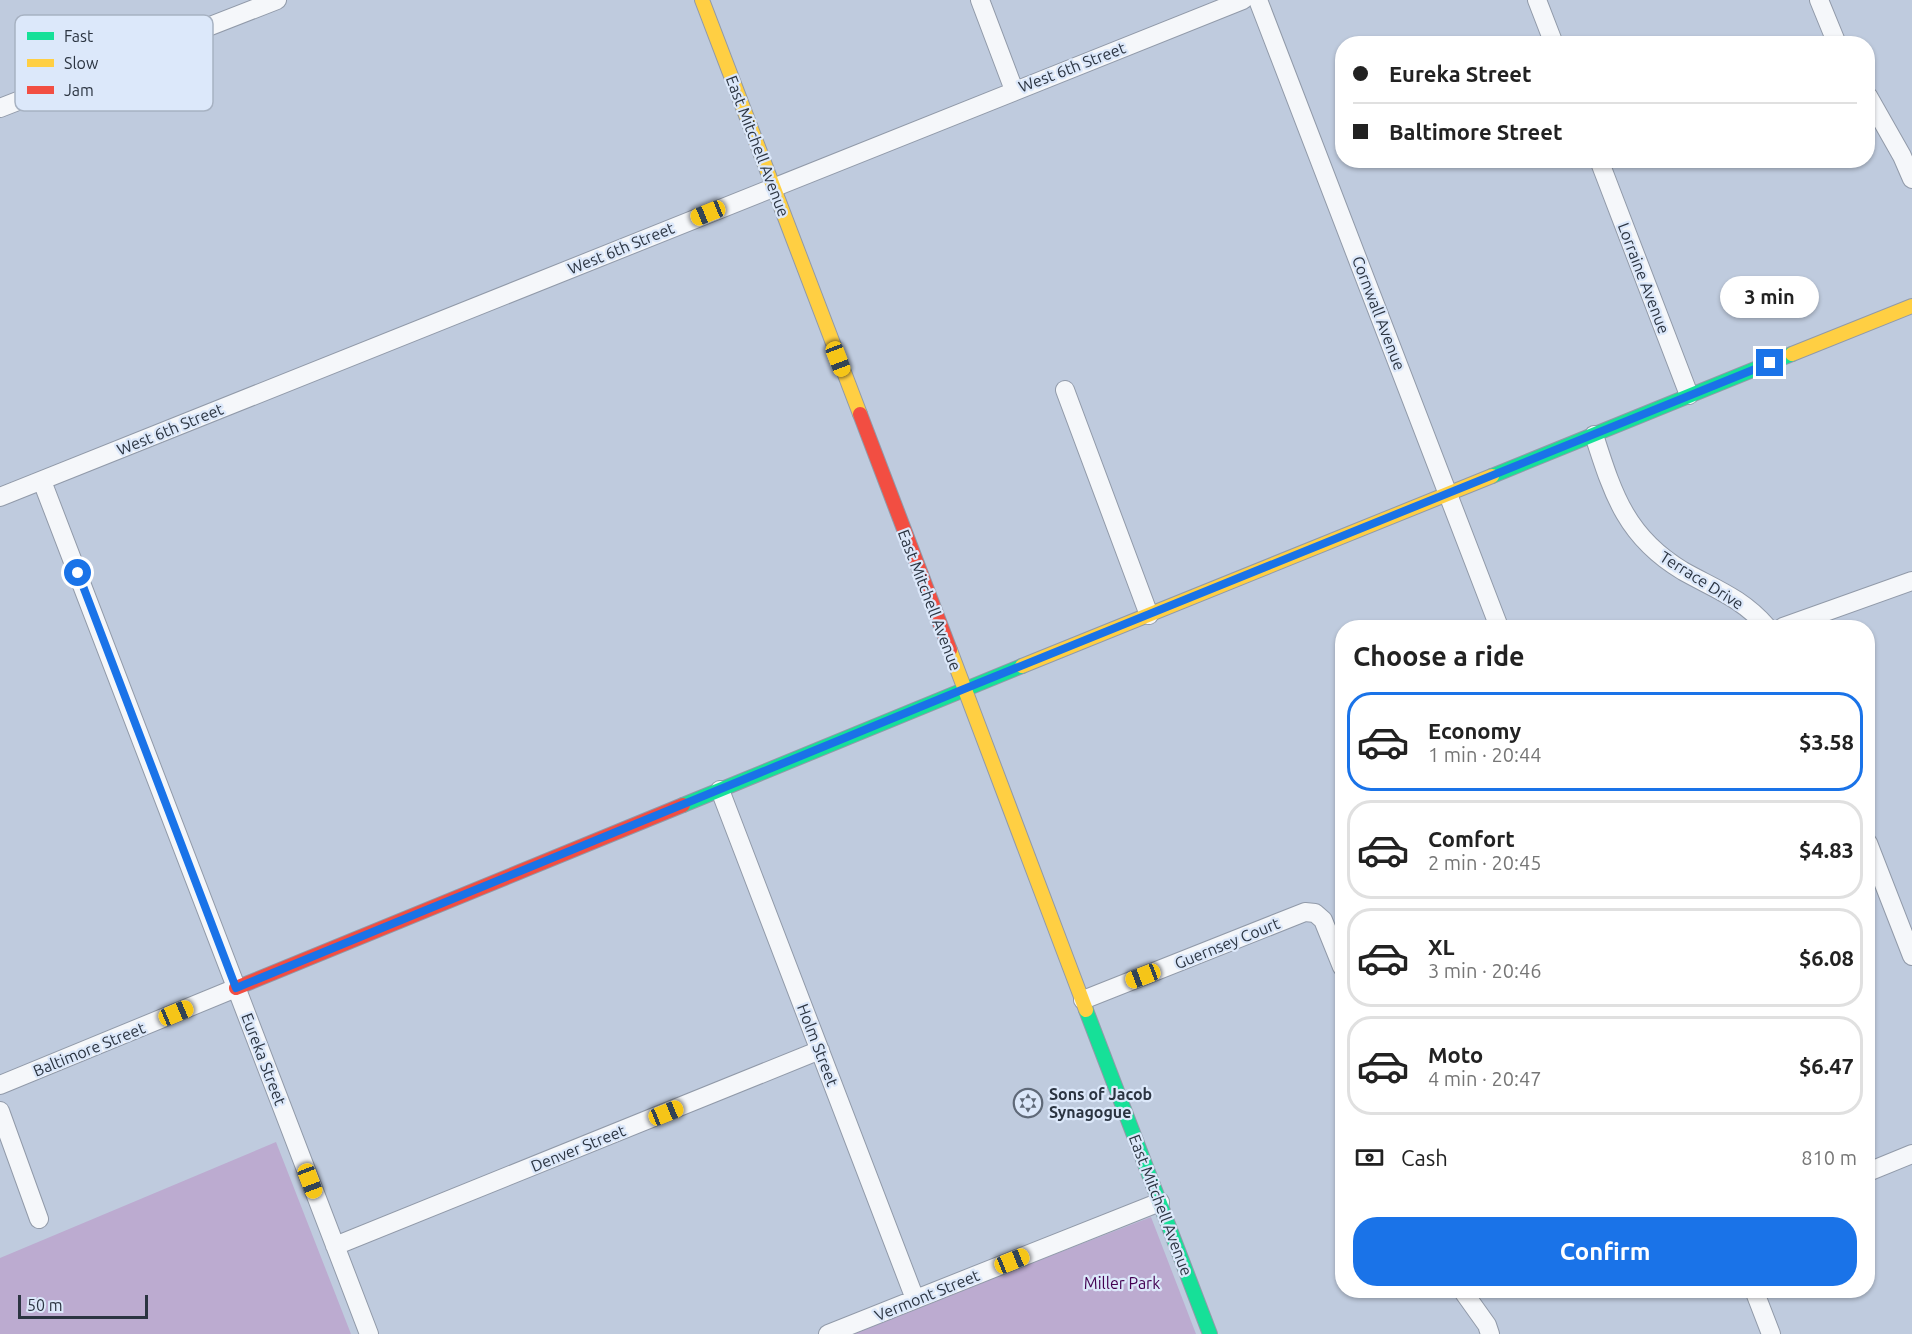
<!DOCTYPE html>
<html lang="en">
<head>
<meta charset="utf-8">
<style>
  :root { --surface:#fff; --page:#f2f2f2; --text:#222; --muted:#767676; --line:#e0e0e0; --accent:#1a73e8 }
  body { margin:0; font-family:Ubuntu,sans-serif; background:var(--page); color:var(--text); height:100vh; display:flex; flex-direction:column; font-size:22px; white-space:nowrap }
  * { box-sizing:border-box; margin:0 }
  p { font-size:20px; color:var(--muted) }
  .icon { flex:none; width:33px; height:33px; fill:none; stroke:currentColor; stroke-width:2; stroke-linecap:round; stroke-linejoin:round }
  .map { position:relative; flex:1; overflow:hidden }
  .side { position:absolute; left:1335px; top:620px; width:540px; height:678px; display:flex; flex-direction:column; background:var(--surface); border-radius:24px; box-shadow:0 2px 4px #0004 }
  .side>* { flex:none }
  .guide { position:absolute; left:1335px; top:36px; width:540px; height:132px; border-radius:24px; box-shadow:0 2px 4px #0004; display:grid; align-content:center; height:132px; padding:0 18px; background:var(--surface) }
  .scale { position:absolute; left:18px; bottom:15px; width:130px; box-sizing:border-box; padding-left:6px; border:3px solid #2b3441; border-top:0; font-size:16px; line-height:21px; white-space:nowrap; color:#2b3441; -webkit-text-stroke:4px #dce8fa; paint-order:stroke }
  .end { position:absolute; width:27px; height:27px; margin:-14px; border:8px solid #1a73e8; background:#fff; box-shadow:0 0 0 3px #fff }
  .from { border-radius:50% }
  .bubble { position:absolute; height:42px; border-radius:21px; background:var(--surface); box-shadow:0 2px 4px #0004; font-size:20px; font-weight:700; line-height:42px; text-align:center }
  .car { position:absolute; width:18px; height:36px; margin:-18px -9px; border-radius:8px; box-shadow:0 0 4px 2px #0007; background:linear-gradient(#f5c518 24%,#345 0 40%,#f5c518 0 76%,#345 0 86%,#f5c518 0) }
  .guide b { display:flex; align-items:center; gap:21px; height:57px; font-size:22px }
  .guide b+b { border-top:2px solid var(--line) }
  .guide i { width:15px; height:15px; background:var(--text) }
  ul { padding:0; list-style:none }
  li { display:flex; align-items:center; gap:18px; height:99px; margin:0 12px 9px; padding:0 6px; border:3px solid var(--line); border-radius:24px }
  li div { flex:1 }
  li b { display:block; font-size:22px }
  li em { font-style:normal; font-weight:700 }
  li.active { border-color:var(--accent) }
  li>.icon { width:54px; height:54px; stroke-width:1.5 }
  h2 { padding:0 18px; font-size:27px; line-height:72px }
  .pay { display:flex; align-items:center; gap:15px; height:66px; padding:0 18px; font-size:22px }
  .pay p { margin-inline-start:auto }
  .primary-button { display:flex; gap:12px; margin-top:auto; padding:12px 18px }
  .primary-button a { flex:1; height:69px; border-radius:24px; background:var(--accent); color:#fff; font-size:24px; font-weight:700; line-height:69px; text-align:center }
  .map>svg:first-child { display:block }
  .green { fill:#bcabd0 }
  .lines { fill:none; stroke-linecap:round; stroke-linejoin:round }
  .street-casing { stroke:#919aa9; stroke-width:20 }
  .fast-casing { stroke:#919aa9; stroke-width:16 }
  .slow-casing { stroke:#919aa9; stroke-width:16 }
  .jam-casing { stroke:#919aa9; stroke-width:16 }
  .street { stroke:#f5f7fa; stroke-width:18 }
  .fast { stroke:#16e098; stroke-width:14 }
  .slow { stroke:#ffcf43; stroke-width:14 }
  .jam { stroke:#f24e42; stroke-width:14 }
  .route { stroke:#1a73e8; stroke-width:8 }
  .labels { text-anchor:middle; dominant-baseline:central; stroke-width:4.5; stroke-linejoin:round; paint-order:stroke }
  .street-label { font-size:16px; fill:#2b3441; stroke:#dce8fa }
  .poi-label { font-size:16px; font-weight:bold; fill:#2b3441; stroke:#dce8fa; text-anchor:start }
  .park-label { font-size:16px; fill:#430051; stroke:#dce8fa }
  .key { fill:#dce8fa; stroke:#a7b2c2; stroke-width:1.5 }
  .key-label { font-size:16px; fill:#2b3441 }
</style>
</head>
<body>
<div class="map">
<svg width="1912" height="1334" viewBox="0 0 1912 1334">
  <rect width="100%" height="100%" fill="#bfcbde"/>
  <path class="green" d="M276 1142 351 1334H0V1258Z
    M1151 1217 1196 1334H849Z"/>
  <g class="lines">
    <g class="street-casing">
      <path id="street" d="M980 0 1014 90
        M1258 0 1499 627
        M1537 0 1554 44
        M1819 0 1837 44
        M1868 96 1902 156 1912 179
        M0 108 277 0
        M1599 160 1689 395
        M1065 390 1149 615
        M1594 435C1613 494 1626 537 1683 571 1715 589 1742 598 1767 627
        M42 481 369 1334
        M0 497 1243 0
        M1783 627 1912 581
        M720 790 915 1299
        M1868 843 1912 956
        M1083 1000 1305 912 1315 913 1323 920 1342 967
        M0 1085 236 988
        M0 1111 39 1219
        M1868 1172 1912 1154
        M335 1246 820 1050
        M1462 1290 1487 1325 1490 1334
        M1754 1290 1771 1334
        M828 1334 1160 1202"/>
    </g>
    <g class="fast-casing">
      <path id="fast" d="M1492 476 1792 354
        M683 805 1022 666
        M1086 1010 1210 1334"/>
    </g>
    <g class="slow-casing">
      <path id="slow" d="M702 0 860 414
        M1792 354 1912 306
        M950 650 1086 1010
        M1022 666 1492 476"/>
    </g>
    <g class="jam-casing">
      <path id="jam" d="M860 414 950 650
        M236 988 683 805"/>
    </g>
    <use href="#street" class="street"/>
    <use href="#fast" class="fast"/>
    <use href="#slow" class="slow"/>
    <use href="#jam" class="jam"/>
  </g>
  <g class="lines">
    <path class="route" d="M78 573 236 988 964 689 1770 363"/>
  </g>
  <defs>
    <g id="synagogue-ring" transform="scale(1.5)"><circle r="9.5" fill="#dce8fa" stroke="#5f6978" stroke-width="1.5"/><path d="M0-6.5L5.6 3.2H-5.6ZM0 6.5L5.6-3.2H-5.6Z" fill="#5f6978"/></g>
  </defs>
  <g fill-rule="evenodd">
    <use href="#synagogue-ring" x="1028" y="1103"/>
  </g>
  <g class="labels">
    <g class="street-label">
      <text transform="translate(1072 67) rotate(-21)">West 6th Street</text>
      <text transform="translate(758 146) rotate(69)">East Mitchell Avenue</text>
      <text transform="translate(621 248) rotate(-22)">West 6th Street</text>
      <text transform="translate(1644 278) rotate(69)">Lorraine Avenue</text>
      <text transform="translate(1379 313) rotate(69)">Cornwall Avenue</text>
      <text transform="translate(170 429) rotate(-22)">West 6th Street</text>
      <text transform="translate(1702 580) rotate(32)">Terrace Drive</text>
      <text transform="translate(930 600) rotate(69)">East Mitchell Avenue</text>
      <text transform="translate(1227 943) rotate(-22)">Guernsey Court</text>
      <text transform="translate(818 1045) rotate(69)">Holm Street</text>
      <text transform="translate(89 1049) rotate(-22)">Baltimore Street</text>
      <text transform="translate(264 1059) rotate(69)">Eureka Street</text>
      <text transform="translate(578 1148) rotate(-22)">Denver Street</text>
      <text transform="translate(1161 1205) rotate(69)">East Mitchell Avenue</text>
      <text transform="translate(927 1295) rotate(-22)">Vermont Street</text>
    </g>
    <g class="poi-label">
      <text x="1049" y="1094">Sons of Jacob<tspan x="1049" dy="18">Synagogue</tspan></text>
    </g>
    <g class="park-label">
      <text x="1122" y="1283">Miller Park</text>
    </g>
  </g>
  <rect x="15" y="15" width="198" height="96" rx="9" class="key"/>
  <rect x="27" y="32" width="27" height="8" fill="#16e098"/>
  <rect x="27" y="59" width="27" height="8" fill="#ffcf43"/>
  <rect x="27" y="86" width="27" height="8" fill="#f24e42"/>
  <g class="key-label">
    <text x="64" y="42">Fast</text>
    <text x="64" y="69">Slow</text>
    <text x="64" y="96">Jam</text>
  </g>
</svg>
<div class="scale">50 m</div>
<i class="end from" style="left:78px;top:573px"></i>
<i class="end" style="left:1770px;top:363px"></i>
<div class="bubble" style="left:1720px;top:276px;width:99px">3 min</div>
<i class="car" style="left:708px;top:213px;rotate:248deg"></i>
<i class="car" style="left:838px;top:359px;rotate:159deg"></i>
<i class="car" style="left:1143px;top:976px;rotate:249deg"></i>
<i class="car" style="left:176px;top:1013px;rotate:67deg"></i>
<i class="car" style="left:666px;top:1113px;rotate:68deg"></i>
<i class="car" style="left:310px;top:1181px;rotate:159deg"></i>
<i class="car" style="left:1012px;top:1261px;rotate:68deg"></i>
<div class="guide">
<b><i class="from"></i>Eureka Street</b>
<b><i></i>Baltimore Street</b>
</div>
<section class="side">
<h2>Choose a ride</h2>
<ul>
<li class="active"><svg class="icon" aria-label="car" viewBox="0 0 24 24"><path d="M5 17H2v-5l4-1 3-4h7l3 4 3 1v5h-3M9 17h6M6 11h13"/><circle cx="7" cy="17" r="2"/><circle cx="17" cy="17" r="2"/></svg><div><b>Economy</b><p>1 min · 20:44</p></div><em>$3.58</em></li>
<li><svg class="icon" aria-label="car" viewBox="0 0 24 24"><path d="M5 17H2v-5l4-1 3-4h7l3 4 3 1v5h-3M9 17h6M6 11h13"/><circle cx="7" cy="17" r="2"/><circle cx="17" cy="17" r="2"/></svg><div><b>Comfort</b><p>2 min · 20:45</p></div><em>$4.83</em></li>
<li><svg class="icon" aria-label="car" viewBox="0 0 24 24"><path d="M5 17H2v-5l4-1 3-4h7l3 4 3 1v5h-3M9 17h6M6 11h13"/><circle cx="7" cy="17" r="2"/><circle cx="17" cy="17" r="2"/></svg><div><b>XL</b><p>3 min · 20:46</p></div><em>$6.08</em></li>
<li><svg class="icon" aria-label="car" viewBox="0 0 24 24"><path d="M5 17H2v-5l4-1 3-4h7l3 4 3 1v5h-3M9 17h6M6 11h13"/><circle cx="7" cy="17" r="2"/><circle cx="17" cy="17" r="2"/></svg><div><b>Moto</b><p>4 min · 20:47</p></div><em>$6.47</em></li>
</ul>
<div class="pay"><svg class="icon" aria-label="cash" viewBox="0 0 24 24"><path d="M3 7h18v10H3z"/><circle cx="12" cy="12" r="2"/></svg>Cash<p>810 m</p></div>
<div class="primary-button"><a>Confirm</a></div>
</section>
</div>
</body>
</html>
